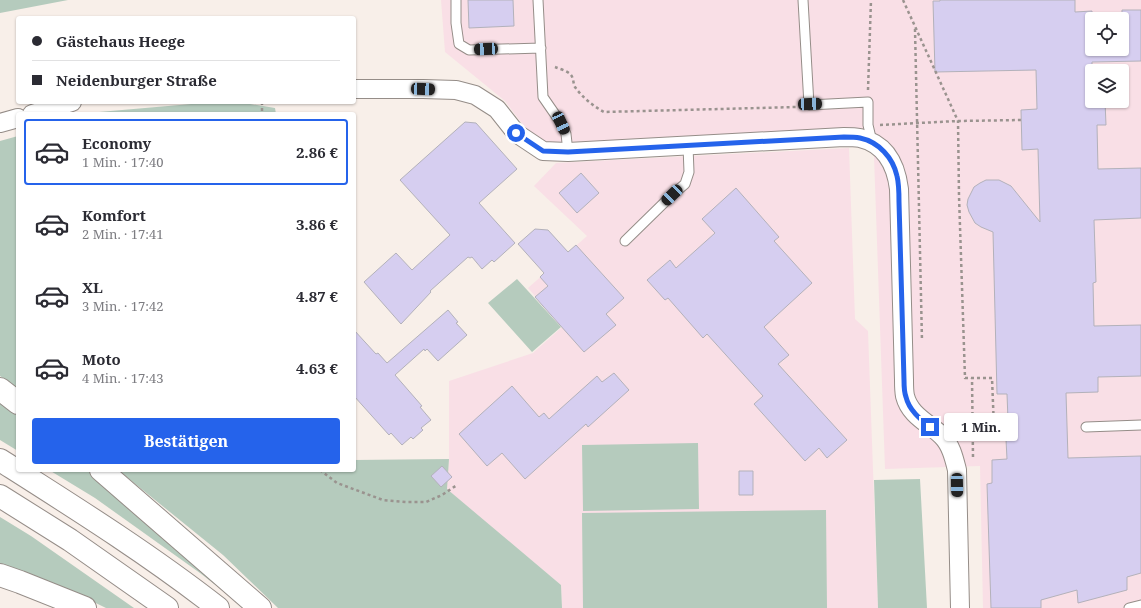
<!DOCTYPE html>
<html lang="de">
<head>
<meta charset="utf-8">
<style>
  :root { --surface:#fff; --page:#f7f7f7; --text:#2b2b33; --muted:#7c7c81; --line:#e1e1e2; --accent:#2563eb }
  body { margin:0; font-family:"Noto Serif",serif; background:var(--page); color:var(--text); height:100vh; display:flex; flex-direction:column; font-size:15px; white-space:nowrap }
  * { box-sizing:border-box; margin:0 }
  p { font-size:13px; color:var(--muted) }
  .icon { flex:none; width:22px; height:22px; fill:none; stroke:currentColor; stroke-width:2; stroke-linecap:round; stroke-linejoin:round }
  .map { position:relative; flex:1; overflow:hidden }
  .sheet { position:absolute; left:16px; top:112px; width:340px; height:360px; display:flex; flex-direction:column; background:var(--surface); border-radius:4px; box-shadow:0 1px 3px #0004 }
  .sheet>* { flex:none }
  .guide { position:absolute; left:16px; top:16px; width:340px; height:88px; border-radius:4px; box-shadow:0 1px 3px #0004; display:grid; align-content:center; height:88px; padding:0 16px; background:var(--surface) }
  .buttons { position:absolute; left:1085px; top:12px; display:grid; gap:8px }
  .buttons a { display:grid; place-items:center; width:44px; height:44px; border-radius:4px; background:var(--surface); box-shadow:0 1px 3px #0004; font-size:20px }
  .end { position:absolute; width:18px; height:18px; margin:-9px; border:5px solid #2563eb; background:#fff; box-shadow:0 0 0 2px #fff }
  .from { border-radius:50% }
  .bubble { position:absolute; height:28px; border-radius:4px; background:var(--surface); box-shadow:0 1px 3px #0004; font-size:13px; font-weight:700; line-height:28px; text-align:center }
  .car { position:absolute; width:12px; height:24px; margin:-12px -6px; border-radius:5px; box-shadow:0 0 3px 1px #0007; background:linear-gradient(#222 24%,#8ab4d8 0 40%,#222 0 76%,#8ab4d8 0 86%,#222 0) }
  .guide b { display:flex; align-items:center; gap:14px; height:38px; font-size:15px }
  .guide b+b { border-top:1px solid var(--line) }
  .guide i { width:10px; height:10px; background:var(--text) }
  ul { padding:7px 0 0; list-style:none }
  li { display:flex; align-items:center; gap:12px; height:66px; margin:0 8px 6px; padding:0 8px; border:2px solid transparent; border-radius:4px }
  li div { flex:1 }
  li b { display:block; font-size:15px }
  li em { font-style:normal; font-weight:700 }
  li.selected { border-color:var(--accent) }
  li>.icon { width:36px; height:36px; stroke-width:1.5 }
  .cta { display:flex; gap:8px; margin-top:auto; padding:8px 16px }
  .cta a { flex:1; height:46px; border-radius:4px; background:var(--accent); color:#fff; font-size:16px; font-weight:700; line-height:46px; text-align:center }
  .map>svg:first-child { display:block }
  .education { fill:#f9dfe6; fill-rule:evenodd }
  .green { fill:#b5cbbd }
  .building { fill:#d6cef0; stroke:#b3b1ba }
  .lines { fill:none; stroke-linecap:round; stroke-linejoin:round }
  .service-casing { stroke:#958d88; stroke-width:11 }
  .minor-casing { stroke:#958d88; stroke-width:20 }
  .motorway-casing { stroke:#958d88; stroke-width:24 }
  .path { stroke:#9a938f; stroke-width:2.5; stroke-dasharray:3 3; stroke-linecap:butt }
  .service { stroke:#fff; stroke-width:9 }
  .minor { stroke:#fff; stroke-width:18 }
  .motorway { stroke:#fff; stroke-width:22 }
  .route { stroke:#2563eb; stroke-width:5 }
</style>
</head>
<body>
<div class="map">
<svg width="1141" height="608" viewBox="0 0 1141 608">
  <rect width="100%" height="100%" fill="#f8efe9"/>
  <path class="education" d="M441 0H1141V608H983L980 466 885 469 873 128 565 145 552 144 535 137 523 125 505 101 445 52ZM1092 19H1122V49H1092ZM1092 71H1122V101H1092Z
    M849 148 855 319 868 331 878 608H562L561 585 446 489 449 459V381L533 353 562 327 528 288 587 236 534 186 556 163Z"/>
  <path class="green" d="M0 0H68L0 13Z
    M214 102H238L275 108 276 114H94L99 112Z
    M18 136V389L0 376V141Z
    M517 279 561 327 532 352 488 303Z
    M0 399 18 413V451L0 440Z
    M698 443 699 509 583 511 582 445Z
    M449 459 447 489 561 585 562 608H278L223 555 118 470H354V460Z
    M49 470H89L173 539 245 608 200 573 95 498Z
    M920 479 927 608H878L874 480Z
    M826 510 827 608H583L582 513Z
    M0 517 31 536 134 608H106L69 590 0 565Z"/>
  <path class="building" d="M468 0H513L514 26 469 28Z
    M940 0H1075V12L1092 11V49H1122V10H1141V61L1092 62V101H1105L1106 125H1097L1098 169 1141 168V218L1094 220 1096 282 1093 283 1094 326 1141 325V376L1098 377V392L1066 393 1068 458 1141 456V573L1127 577V590L1078 603 1077 590 1041 600V608H991L987 484 992 483V460L1007 459 1005 420H1008L1007 394H997L993 232 981 227 975 223 969 212 967 205 968 199 974 187 980 183 986 180H999L1011 186 1040 222 1038 149 1022 150 1021 110 1037 109 1036 70 935 72 933 1H940Z
    M465 122 476 123 517 169 479 203 515 243 494 262 492 260 482 269 472 257 470 258 468 257 430 291 431 292 401 324 364 282 396 253 412 270 450 235 400 180Z
    M581 173 599 193 577 213 559 193Z
    M736 188 779 237 774 241 812 283 764 327 789 355 778 364 847 440 827 458 819 448 805 461 754 404 763 396 707 334 703 338 668 298 665 300 647 280 670 260 676 268 715 233 702 219Z
    M535 229 548 230 568 252 576 245 624 298 606 314 616 325 584 352 535 297 548 286 540 277 544 273 518 244Z
    M448 310 458 322 456 323 467 335 438 361 427 349 425 351 424 349 395 375 422 406 420 407 431 420 421 428 423 430 413 439 411 437 402 445 391 433 389 435 354 396V330L376 354 378 353 387 363Z
    M614 373 629 390 588 427 586 424 525 479 502 453 487 466 459 434 512 386 539 417 544 413 549 419 597 376 602 382Z
    M442 466 452 477 441 487 431 476Z
    M739 471H753V495H739Z"/>
  <g class="lines">
    <g class="service-casing">
      <path id="service" d="M456 0V23L459 44 469 50 541 48
        M538 0 543 97 561 123 566 134 568 152
        M803 0 809 105 868 102V125L872 142
        M625 241 672 195 685 184 689 172 688 146
        M1086 427 1141 425
        M1129 608 1141 605"/>
    </g>
    <g class="minor-casing">
      <path id="minor" d="M354 89H423L456 90 475 95 497 109 516 133 543 151 568 152 844 137C850 137 855 137 860 138 886 144 896 165 899 189L904 380C904 385 904 391 905 396 910 416 929 423 942 436 951 445 954 458 957 470L960 608
        M32 114 72 102
        M0 123 18 118"/>
    </g>
    <g class="motorway-casing">
      <path id="motorway" d="M0 389 18 403
        M0 460C74 507 149 554 218 608
        M101 470 260 608
        M0 496 70 540 167 608
        M0 575 20 582 85 608"/>
    </g>
    <path class="path" d="M903 0 958 121 959 196 965 378H972
      M915 29 922 341
      M555 67C560 69 568 71 571 75 574 79 573 84 575 87 582 97 593 106 604 112L797 107
      M868 90 871 0
      M262 102V114
      M880 125 958 121 1022 120
      M973 429 994 428
      M973 457 972 378H992L994 428H1006
      M320 470 337 483 383 500 406 502H426L442 495 457 485"/>
    <use href="#service" class="service"/>
    <use href="#minor" class="minor"/>
    <use href="#motorway" class="motorway"/>
  </g>
  <g class="lines">
    <path class="route" d="M516 133 543 151 568 152 844 137C850 137 855 137 860 138 879 142 893 158 897 176 899 184 899 193 899 202L904 380C904 386 904 392 906 397 909 410 920 419 930 427"/>
  </g>
</svg>
<div class="buttons">
<a><svg class="icon" aria-label="locate" viewBox="0 0 24 24"><circle cx="12" cy="12" r="6"/><path d="M12 2v4M12 18v4M2 12h4M18 12h4"/></svg></a>
<a><svg class="icon" aria-label="layers" viewBox="0 0 24 24"><path d="M12 4l9 5-9 5-9-5zM3 14l9 5 9-5"/></svg></a>
</div>
<i class="end from" style="left:516px;top:133px"></i>
<i class="end" style="left:930px;top:427px"></i>
<div class="bubble" style="left:944px;top:413px;width:74px">1 Min.</div>
<i class="car" style="left:486px;top:49px;rotate:267deg"></i>
<i class="car" style="left:423px;top:89px;rotate:92deg"></i>
<i class="car" style="left:810px;top:104px;rotate:88deg"></i>
<i class="car" style="left:561px;top:123px;rotate:155deg"></i>
<i class="car" style="left:672px;top:195px;rotate:226deg"></i>
<i class="car" style="left:957px;top:485px;rotate:179deg"></i>
<div class="guide">
<b><i class="from"></i>Gästehaus Heege</b>
<b><i></i>Neidenburger Straße</b>
</div>
<section class="sheet">
<ul>
<li class="selected"><svg class="icon" aria-label="car" viewBox="0 0 24 24"><path d="M5 17H2v-5l4-1 3-4h7l3 4 3 1v5h-3M9 17h6M6 11h13"/><circle cx="7" cy="17" r="2"/><circle cx="17" cy="17" r="2"/></svg><div><b>Economy</b><p>1 Min. · 17:40</p></div><em>2.86 €</em></li>
<li><svg class="icon" aria-label="car" viewBox="0 0 24 24"><path d="M5 17H2v-5l4-1 3-4h7l3 4 3 1v5h-3M9 17h6M6 11h13"/><circle cx="7" cy="17" r="2"/><circle cx="17" cy="17" r="2"/></svg><div><b>Komfort</b><p>2 Min. · 17:41</p></div><em>3.86 €</em></li>
<li><svg class="icon" aria-label="car" viewBox="0 0 24 24"><path d="M5 17H2v-5l4-1 3-4h7l3 4 3 1v5h-3M9 17h6M6 11h13"/><circle cx="7" cy="17" r="2"/><circle cx="17" cy="17" r="2"/></svg><div><b>XL</b><p>3 Min. · 17:42</p></div><em>4.87 €</em></li>
<li><svg class="icon" aria-label="car" viewBox="0 0 24 24"><path d="M5 17H2v-5l4-1 3-4h7l3 4 3 1v5h-3M9 17h6M6 11h13"/><circle cx="7" cy="17" r="2"/><circle cx="17" cy="17" r="2"/></svg><div><b>Moto</b><p>4 Min. · 17:43</p></div><em>4.63 €</em></li>
</ul>
<div class="cta"><a>Bestätigen</a></div>
</section>
</div>
</body>
</html>
